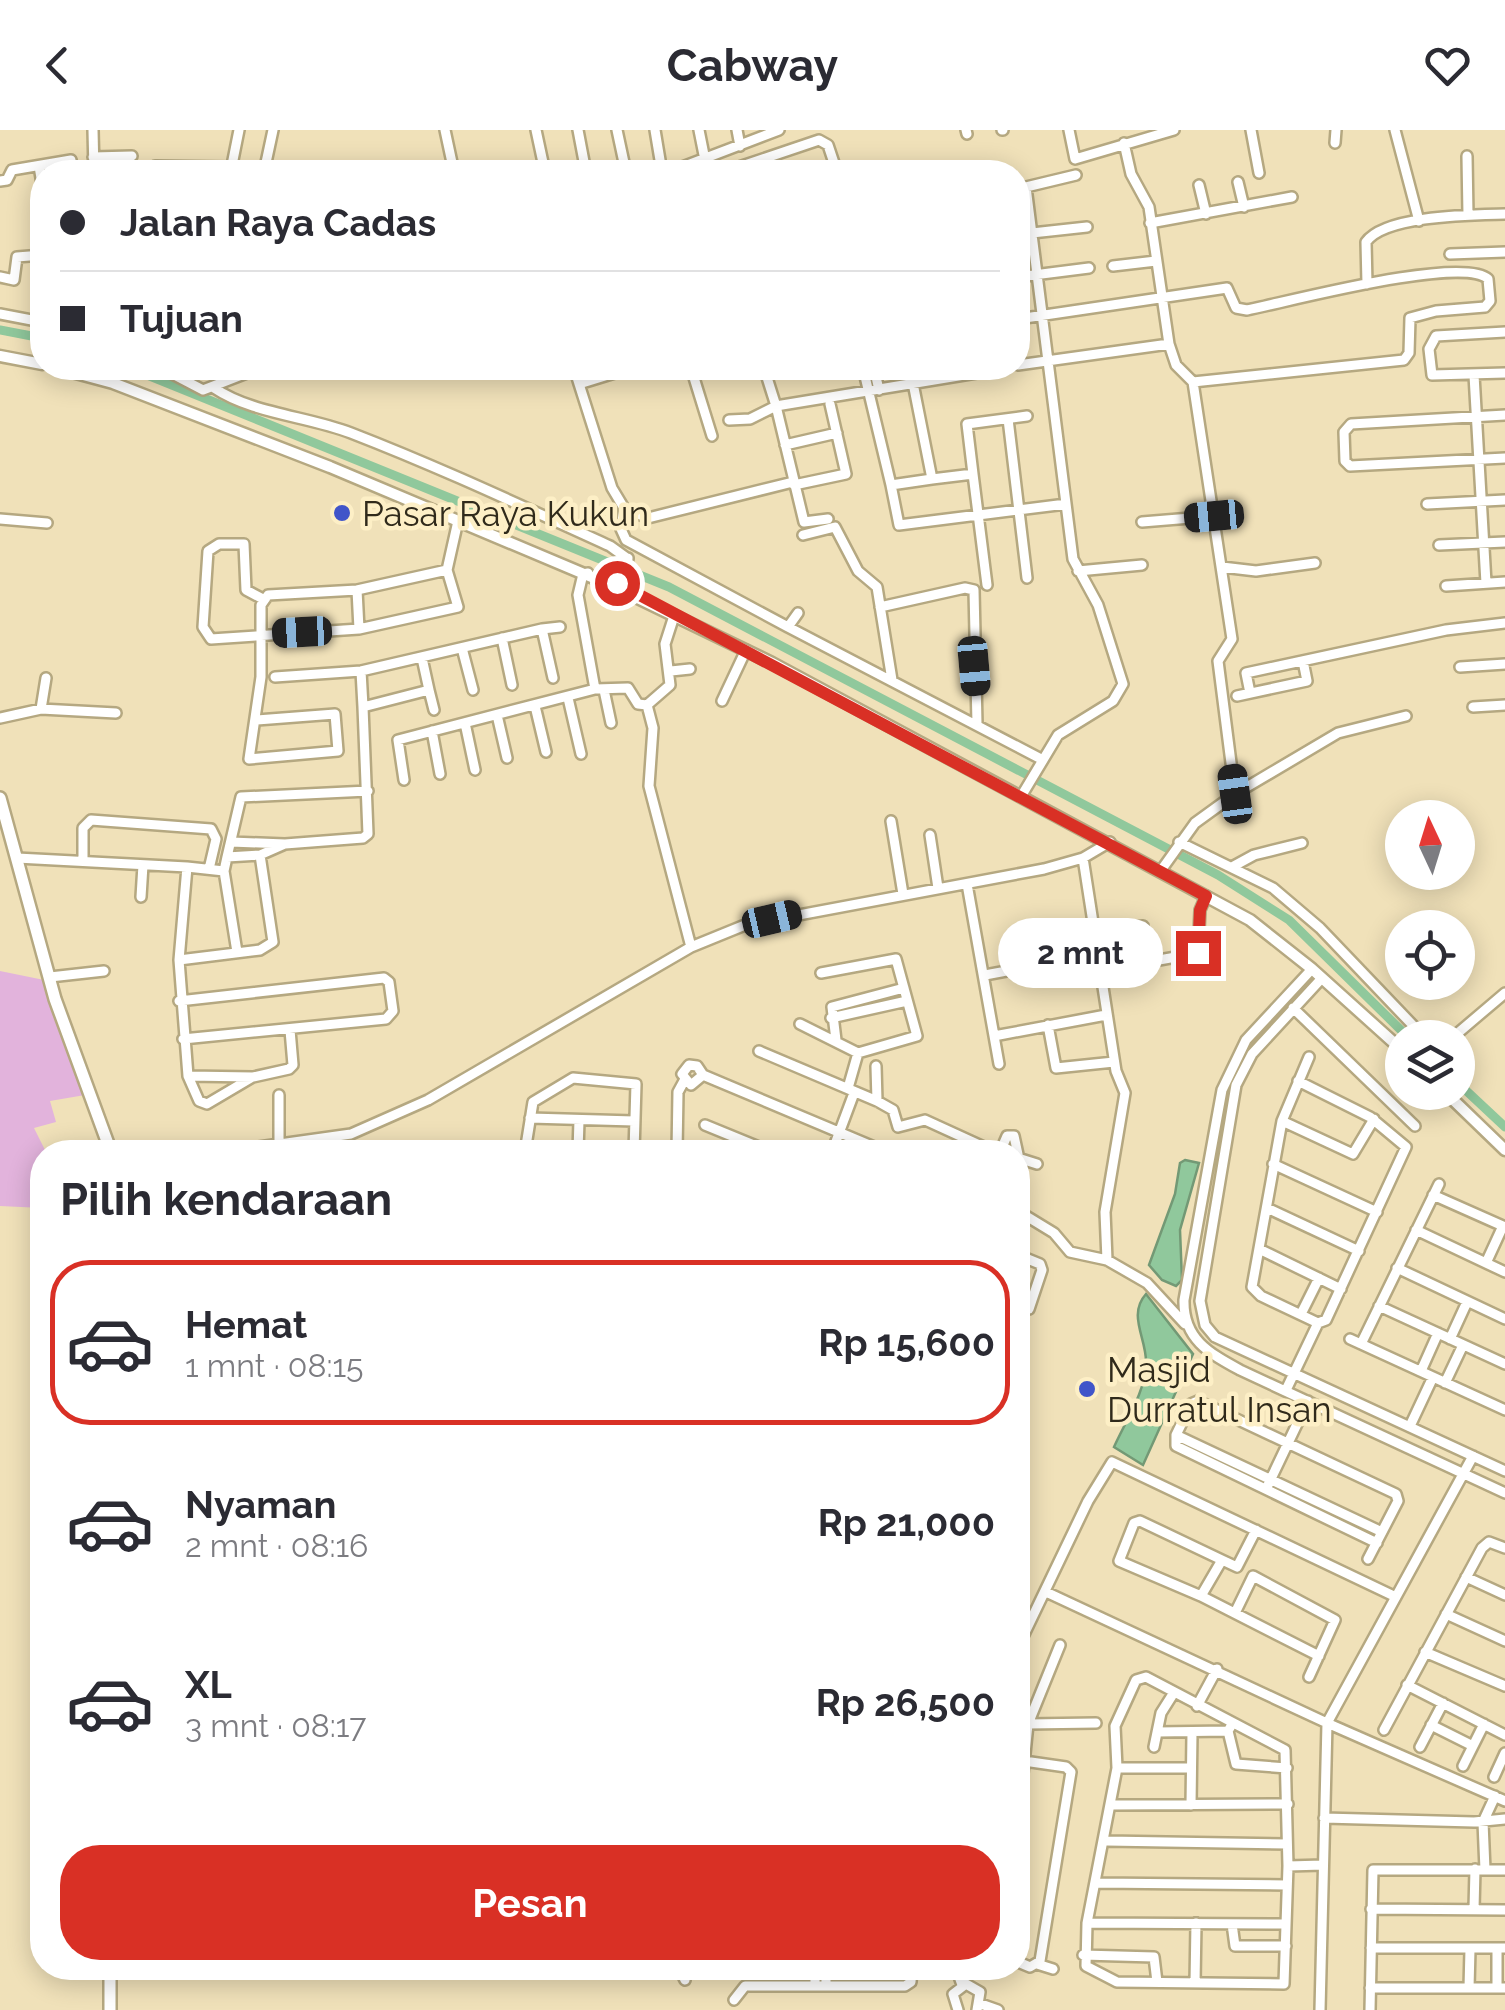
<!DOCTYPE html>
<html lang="id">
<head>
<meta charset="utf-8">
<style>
  :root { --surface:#fff; --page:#f2f2f3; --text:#2b2b33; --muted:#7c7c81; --line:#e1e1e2; --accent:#d93025 }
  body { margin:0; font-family:Raleway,sans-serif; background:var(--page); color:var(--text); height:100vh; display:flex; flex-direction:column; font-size:38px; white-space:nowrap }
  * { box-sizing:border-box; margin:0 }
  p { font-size:32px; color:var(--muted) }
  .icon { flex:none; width:55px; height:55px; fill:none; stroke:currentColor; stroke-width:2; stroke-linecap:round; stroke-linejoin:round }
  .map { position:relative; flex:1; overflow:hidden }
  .side { position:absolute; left:30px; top:1010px; width:1000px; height:840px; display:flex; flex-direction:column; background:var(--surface); border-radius:40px; box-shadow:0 5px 25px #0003 }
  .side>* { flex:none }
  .guide { position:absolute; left:30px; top:30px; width:1000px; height:220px; border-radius:40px; box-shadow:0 5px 25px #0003; display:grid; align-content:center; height:220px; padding:0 30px; background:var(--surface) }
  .needle { width:65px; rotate:356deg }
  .controls { position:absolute; left:1385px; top:670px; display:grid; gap:20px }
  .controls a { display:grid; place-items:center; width:90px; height:90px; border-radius:50%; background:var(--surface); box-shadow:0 5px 25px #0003; font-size:50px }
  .end { position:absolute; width:45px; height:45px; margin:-22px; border:12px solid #d93025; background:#fff; box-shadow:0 0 0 5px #fff }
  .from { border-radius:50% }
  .bubble { position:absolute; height:70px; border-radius:35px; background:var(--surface); box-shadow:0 5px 25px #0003; font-size:32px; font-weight:700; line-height:70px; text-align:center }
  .car { position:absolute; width:30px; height:60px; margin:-30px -15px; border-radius:12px; box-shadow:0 0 8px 2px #0007; background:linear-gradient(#222 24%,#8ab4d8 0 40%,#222 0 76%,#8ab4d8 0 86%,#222 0) }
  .guide b { display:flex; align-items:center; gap:35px; height:95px; font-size:38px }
  .guide b+b { border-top:2px solid var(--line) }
  .guide i { width:25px; height:25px; background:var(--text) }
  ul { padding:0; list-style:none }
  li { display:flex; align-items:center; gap:30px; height:165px; margin:0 20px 15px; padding:0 10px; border:5px solid transparent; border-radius:40px }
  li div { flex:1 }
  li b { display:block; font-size:38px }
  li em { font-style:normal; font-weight:700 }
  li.active { border-color:var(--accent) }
  li>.icon { width:90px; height:90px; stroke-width:1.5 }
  h2 { padding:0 30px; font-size:45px; line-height:120px }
  .action { display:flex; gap:20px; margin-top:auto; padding:20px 30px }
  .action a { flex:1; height:115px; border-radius:40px; background:var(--accent); color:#fff; font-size:40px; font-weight:700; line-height:115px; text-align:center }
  header { display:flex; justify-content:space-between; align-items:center; height:130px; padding:0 30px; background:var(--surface); font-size:45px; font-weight:700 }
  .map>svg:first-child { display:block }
  .green { fill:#e2b3dc }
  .water { fill:#90c89c; stroke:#739975; stroke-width:2.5 }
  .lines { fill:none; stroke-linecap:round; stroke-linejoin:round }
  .canal { stroke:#90c89c; stroke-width:9 }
  .minor-casing { stroke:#b5a881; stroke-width:14 }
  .tertiary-casing { stroke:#b5a881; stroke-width:15 }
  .secondary-casing { stroke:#b5a881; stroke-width:16 }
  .minor { stroke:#fff; stroke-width:9 }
  .tertiary { stroke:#fff; stroke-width:10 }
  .secondary { stroke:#fff; stroke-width:11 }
  .route { stroke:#d93025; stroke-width:12 }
  .poi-dot { fill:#4155c9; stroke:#fdefc6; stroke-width:4 }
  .labels { text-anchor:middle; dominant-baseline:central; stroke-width:9; stroke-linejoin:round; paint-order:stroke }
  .poi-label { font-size:35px; fill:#302a1b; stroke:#fdefc6; text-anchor:start }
</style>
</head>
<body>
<header><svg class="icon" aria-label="back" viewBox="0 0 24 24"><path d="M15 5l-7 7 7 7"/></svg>Cabway<svg class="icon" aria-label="heart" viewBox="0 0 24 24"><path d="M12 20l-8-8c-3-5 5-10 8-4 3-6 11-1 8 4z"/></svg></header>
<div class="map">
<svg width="1505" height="1880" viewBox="0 0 1505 1880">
  <rect width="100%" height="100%" fill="#f0e1b9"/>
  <path class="green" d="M0 841 49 851 85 965 50 971 56 992 34 998 46 1022H42V1078L0 1076Z"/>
  <path class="water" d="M1185 1030 1199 1033 1180 1100 1182 1150 1176 1156 1162 1150 1149 1135 1175 1064 1180 1033Z
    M1146 1164 1193 1224 1143 1335 1114 1317C1125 1292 1146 1261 1146 1233 1147 1209 1127 1185 1146 1164Z"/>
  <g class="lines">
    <path class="canal" d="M0 200 42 208
      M130 238 669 457 1218 745 1289 790 1409 908
      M1458 953 1505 997"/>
    <g class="minor-casing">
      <path id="minor" d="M93 0 94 42
        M445 0 454 42
        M536 0 545 42
        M578 0 586 42
        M617 0 626 42
        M655 0 662 42
        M699 0 705 30
        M737 0 740 16
        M966 0 967 4
        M1002 0H1003
        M1069 0 1075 29 1174 0
        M1251 0 1259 43
        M1395 0 1419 91
        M1124 13 1131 44 1149 77 1169 214 1176 235 1193 252 1232 509 1218 531 1235 664 1195 693 1162 739
        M1335 13 1336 0
        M1467 26 1468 85
        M93 27 132 26
        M39 36 42 54
        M155 36 231 37
        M231 40 239 0
        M264 42 273 0
        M669 42 779 0
        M724 42 819 10 828 15 837 42
        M0 51 7 50 12 40 71 30
        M1238 52 1244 77
        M1199 55 1206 84
        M1150 93 1292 67
        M1032 103 1087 97
        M1450 124 1505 122
        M1113 136 1156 131
        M0 147 14 150 17 127 42 125
        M1018 147 1089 138
        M1367 154 1366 112C1385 85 1473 85 1505 84
        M0 184 42 192
        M1018 189 1227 158 1236 178 1247 180C1287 172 1463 125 1488 149L1490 171 1485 177 1436 181 1410 188 1409 223 1404 230 1193 252
        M1505 202 1436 206 1429 219 1432 245 1505 243
        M1018 235 1169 214
        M161 238 203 260 260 238
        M574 238 612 358 624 378 621 399 626 410 788 497 798 483
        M691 238 712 306
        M718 238 719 239
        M764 238 776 276 1007 238
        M863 238 891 355
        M874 238 879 260
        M910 238 932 349 891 355 899 395 1066 374
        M1474 245 1486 453
        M579 254 631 238
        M214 258C253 284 307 286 351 303 439 337 524 377 610 416L628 429
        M1505 285 1351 294 1344 302 1345 331 1350 336 1505 328
        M1008 289 1027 448
        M729 290 750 289 776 276 804 392 828 389
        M785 315 837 303
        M973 344 967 294 1027 286
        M932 349 973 344 987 455
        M794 355 846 344 830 274
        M1427 374 1505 370
        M624 378 648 388 793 352
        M0 389 47 393
        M1142 392 1215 386
        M803 405 835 397 858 441 877 457 892 550
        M1439 415 1505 412
        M1222 437 1256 441 1315 433
        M447 440 458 391
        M1078 441 1142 435
        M617 453 628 428
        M1446 456 1505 452
        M263 469 246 460 244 414H219L208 421 203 497 211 509 359 499 458 477 447 440 357 460
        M880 477 965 458 974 460 977 594
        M674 486 665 514 670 555 647 575 653 598 649 656 691 817
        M788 497 1043 630
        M542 499 560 497
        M502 508 512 555
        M462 518 473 560
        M1460 537 1505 534
        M361 541 363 577
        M671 541 690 539
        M275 547 361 541 542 499 553 548
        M595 559 628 558 638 574 647 575
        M429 560 434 580
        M604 560 611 593
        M1250 563 1246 543 1446 500 1505 493
        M1237 566 1307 551 1303 531
        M568 568 581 624
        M722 571 746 520
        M535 576 546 622
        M1473 577 1505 575
        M41 579 46 548
        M497 585 507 628
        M0 588 41 579 116 583
        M257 590 335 584 338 621 249 629 261 547V475L268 465 357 460 359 499
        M465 593 475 640
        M432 601 440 644
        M404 650 398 610 595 559 578 465 583 444 588 443
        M1235 664 1338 603 1406 586
        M1022 665 1058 605 1113 571 1123 554 1098 475 1073 429 1026 57 1076 45
        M891 691 903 764
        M930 705 938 758
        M231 712 285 714 363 708 368 704 363 577 429 560 422 528
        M1179 712 1273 758 1320 798 1425 908
        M227 727 241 667 368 661
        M17 728 187 737 179 830 188 946 253 947 289 939 293 935 290 900
        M1083 728 1116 941 1125 963 1105 1082 1107 1130
        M83 729V698L91 690 211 699 216 709 209 739
        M187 737 224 741 227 727 260 725 285 714
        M1232 737 1254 725 1302 713
        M224 741 237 822
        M967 754 999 934
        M141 767 143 735
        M1093 802 1143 796
        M179 830 260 820 273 812 260 725
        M1148 832 1198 823 1200 780 1206 766
        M1312 839 1246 910 1222 960 1184 1170C1183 1209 1209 1223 1240 1240L1505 1363
        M985 845 1097 824
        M50 847 104 841
        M1322 848 1252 924 1236 955 1200 1171 1205 1195 1215 1207 1505 1341
        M179 871 384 848 389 852 393 881 386 889 183 909
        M1293 878 1415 996
        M831 888 907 871
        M800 894 858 923 917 906 896 829 821 843
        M1048 895 1056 938 1114 932
        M994 906 1106 885
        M1452 908 1505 863
        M836 910 832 877 904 858
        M759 921 877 971 893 980 898 997 925 990 995 1022
        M1309 927 1282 991 1252 1157 1261 1166 1318 1193
        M876 936 877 971
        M703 945 691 955 682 944 689 935 697 936 703 945 886 1022
        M188 946 199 971 207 974 251 948
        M848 958 858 923
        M530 988 634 991
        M1282 991 1353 1024 1374 989
        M705 995 771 1022
        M279 1012V965
        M223 1022 351 1004 428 970 691 817 745 795 1044 739 1083 728 1110 712
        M525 1022 533 972 573 948 636 954 634 1022
        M578 1022 579 990
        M677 1022 678 962 684 951
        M832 1022 854 963
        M1000 1022 1007 1006H1014L1019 1029
        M1018 1028 1037 1034
        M1273 1034 1377 1082
        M1433 1065 1505 1097
        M1267 1078 1359 1121
        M1018 1081 1054 1103 1070 1122 1107 1130 1147 1153 1185 1194
        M1416 1100 1505 1142
        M1259 1119 1341 1159
        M1018 1125 1040 1134 1042 1140 1029 1179 1018 1180
        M1486 1133 1503 1096
        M1397 1138 1505 1189
        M1379 1176 1505 1234
        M1301 1184 1319 1148
        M1350 1209 1505 1280
        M1450 1209 1467 1172
        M1361 1214 1439 1054
        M1421 1241 1438 1203
        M1445 1253 1463 1215
        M1286 1260 1318 1193 1326 1190 1406 1017 1370 987 1298 951
        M1410 1296 1433 1247
        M1176 1305 1382 1402
        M1473 1326 1327 1593 1505 1671
        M1268 1355 1308 1271
        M1256 1400 1237 1437 1222 1430 1201 1466 1319 1526
        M1368 1429 1398 1371 1396 1364 1198 1271 1191 1274 1176 1305V1316L1377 1413
        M1466 1447 1505 1465
        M1046 1462 1327 1593 1320 1880
        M1201 1466 1119 1431 1134 1393 1140 1391 1222 1430
        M1235 1483 1253 1446 1335 1490 1309 1547
        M1446 1484 1505 1511
        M1018 1517 1088 1371 1112 1332 1396 1467
        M1425 1522 1505 1556
        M1407 1555 1505 1605
        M1197 1576 1217 1539
        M1028 1594 1096 1593
        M1431 1595 1473 1616
        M1384 1600 1482 1418 1489 1412 1505 1418
        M1228 1601 1236 1634 1287 1638
        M1157 1602 1228 1601 1231 1596
        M1154 1617 1161 1583 1173 1564
        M1420 1617 1443 1573
        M1463 1636 1484 1594
        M1117 1638H1190
        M1494 1647 1505 1623
        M1112 1675 1288 1674
        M1191 1675 1192 1603
        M1324 1688 1474 1692 1505 1689
        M1018 1693 1028 1594 1060 1515
        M1107 1711 1287 1714
        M1288 1736 1285 1620 1146 1547 1136 1550 1115 1596 1117 1638 1087 1793 1086 1836 1117 1852 1284 1854 1288 1736 1323 1735
        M1485 1740 1483 1692 1495 1666
        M1098 1753 1286 1755
        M1371 1779 1505 1780
        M1474 1779 1475 1739
        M1087 1793 1286 1794
        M1232 1794 1235 1816H1286
        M1371 1818H1505
        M1497 1818V1858
        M1083 1825 1154 1827 1157 1852
        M1018 1832 1030 1837 1040 1831 1071 1642 1066 1637 1024 1631
        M1037 1834 1053 1839
        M679 1838 685 1850
        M815 1838V1855
        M826 1838V1855
        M956 1838 962 1855
        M1195 1853 1196 1793
        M1370 1858H1505
        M1469 1858 1470 1819
        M734 1870 745 1856H905L911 1852 912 1838
        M981 1874 998 1880
        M958 1880 953 1864 966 1854 980 1862 977 1880
        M1370 1880 1373 1740H1505"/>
    </g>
    <g class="tertiary-casing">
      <path id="tertiary" d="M0 226 42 234
        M57 238 113 253 330 337 615 457 772 533 1250 790 1312 839 1402 920
        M1445 962 1505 1020"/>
    </g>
    <g class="secondary-casing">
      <path id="secondary" d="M0 668 55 869 111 1022
        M110 1880V1838"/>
    </g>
    <use href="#minor" class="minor"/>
    <use href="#tertiary" class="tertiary"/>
    <use href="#secondary" class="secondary"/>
  </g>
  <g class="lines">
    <path class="route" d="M617 453 1206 766 1200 780 1198 823"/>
  </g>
  <g class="poi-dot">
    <circle cx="342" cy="383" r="10"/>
    <circle cx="1087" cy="1259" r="10"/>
  </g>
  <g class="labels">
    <g class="poi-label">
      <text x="362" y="383">Pasar Raya Kukun</text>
      <text x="1107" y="1239">Masjid<tspan x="1107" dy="40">Durratul Insan</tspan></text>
    </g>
  </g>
</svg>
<div class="controls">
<a><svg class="needle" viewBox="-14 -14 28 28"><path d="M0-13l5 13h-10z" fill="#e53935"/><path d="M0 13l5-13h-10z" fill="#7c7c81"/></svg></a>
<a><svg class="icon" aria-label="locate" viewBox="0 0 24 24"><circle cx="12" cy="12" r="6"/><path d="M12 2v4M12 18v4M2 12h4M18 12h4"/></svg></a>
<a><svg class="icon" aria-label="layers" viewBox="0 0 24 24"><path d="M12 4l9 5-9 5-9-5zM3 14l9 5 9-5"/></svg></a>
</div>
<i class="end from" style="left:617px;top:453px"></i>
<i class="end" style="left:1198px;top:823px"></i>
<div class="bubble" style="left:998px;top:788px;width:165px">2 mnt</div>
<i class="car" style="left:1214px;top:386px;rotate:265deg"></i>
<i class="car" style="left:302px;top:502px;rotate:267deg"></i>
<i class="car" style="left:974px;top:536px;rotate:175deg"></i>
<i class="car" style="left:1235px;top:664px;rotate:352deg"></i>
<i class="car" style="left:772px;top:789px;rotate:77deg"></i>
<div class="guide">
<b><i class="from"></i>Jalan Raya Cadas</b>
<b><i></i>Tujuan</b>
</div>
<section class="side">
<h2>Pilih kendaraan</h2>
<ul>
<li class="active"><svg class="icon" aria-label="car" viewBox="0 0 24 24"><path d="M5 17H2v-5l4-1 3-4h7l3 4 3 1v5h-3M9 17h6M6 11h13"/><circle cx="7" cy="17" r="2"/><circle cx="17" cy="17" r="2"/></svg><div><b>Hemat</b><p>1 mnt · 08:15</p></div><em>Rp 15,600</em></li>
<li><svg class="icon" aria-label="car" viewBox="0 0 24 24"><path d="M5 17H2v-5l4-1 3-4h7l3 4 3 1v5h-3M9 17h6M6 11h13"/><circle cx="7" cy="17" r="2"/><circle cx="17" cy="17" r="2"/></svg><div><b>Nyaman</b><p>2 mnt · 08:16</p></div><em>Rp 21,000</em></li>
<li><svg class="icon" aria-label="car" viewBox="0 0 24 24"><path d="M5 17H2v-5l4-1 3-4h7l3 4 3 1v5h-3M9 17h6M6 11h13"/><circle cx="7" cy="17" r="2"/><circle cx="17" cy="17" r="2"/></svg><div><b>XL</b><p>3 mnt · 08:17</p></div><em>Rp 26,500</em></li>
</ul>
<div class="action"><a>Pesan</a></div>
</section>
</div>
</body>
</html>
